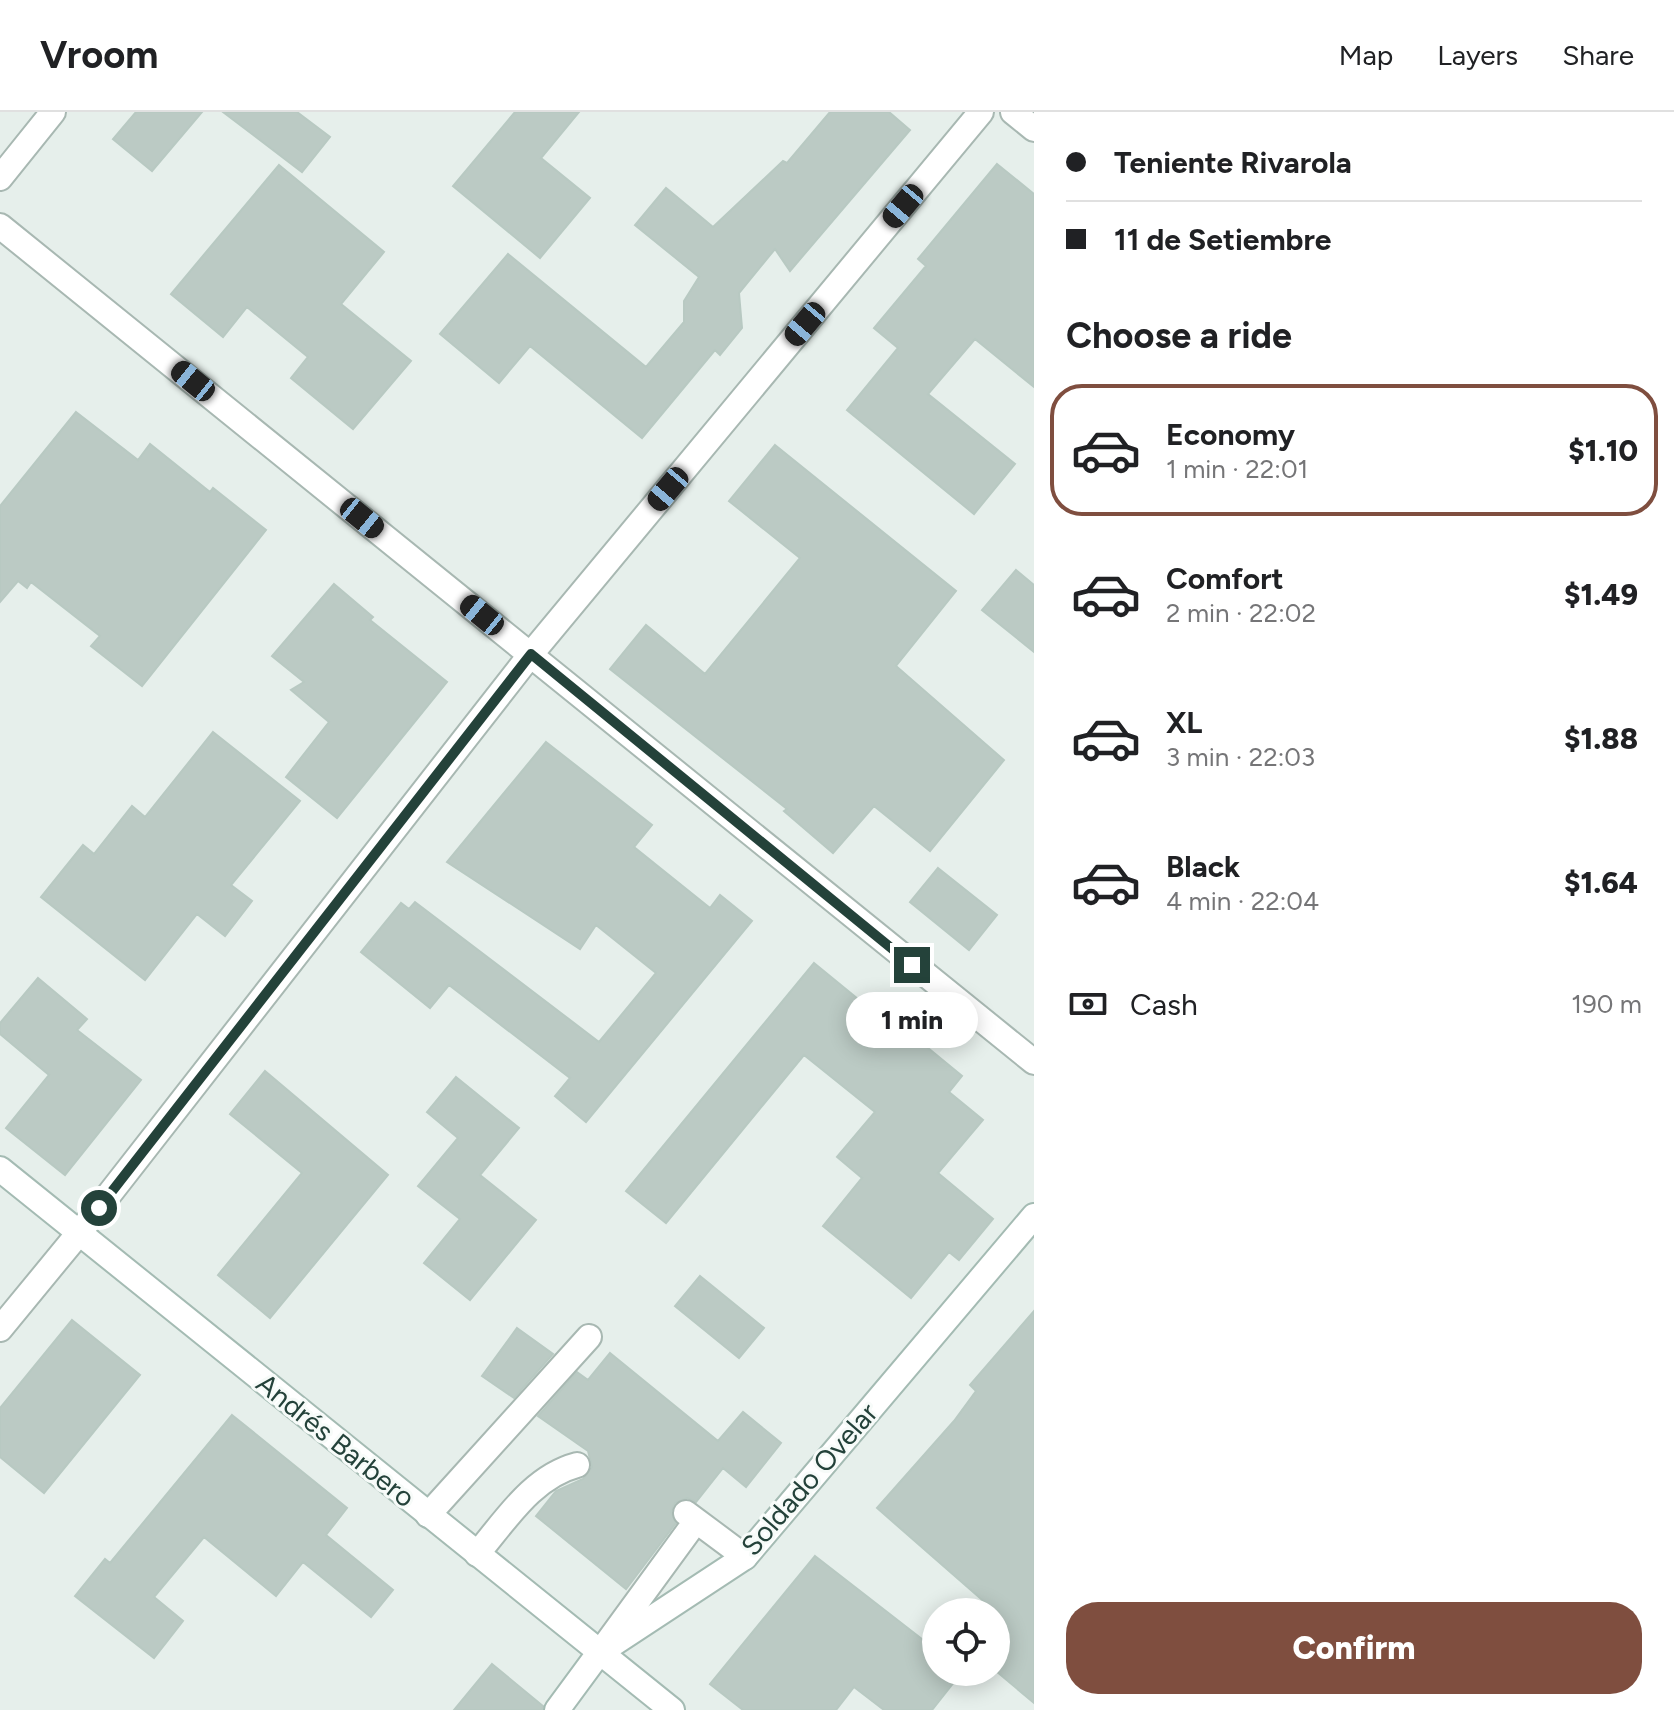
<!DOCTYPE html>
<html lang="en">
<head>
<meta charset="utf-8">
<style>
  :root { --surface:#fff; --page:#f2f2f2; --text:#202124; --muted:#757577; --line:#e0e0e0; --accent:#7f4e3f }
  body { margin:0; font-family:Figtree,sans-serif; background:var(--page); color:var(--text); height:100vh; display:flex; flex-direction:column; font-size:30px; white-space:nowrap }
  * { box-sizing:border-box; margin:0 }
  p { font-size:26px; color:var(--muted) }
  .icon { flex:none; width:44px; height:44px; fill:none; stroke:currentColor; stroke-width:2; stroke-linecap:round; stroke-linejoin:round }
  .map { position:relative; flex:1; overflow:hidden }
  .side { display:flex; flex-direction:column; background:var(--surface); width:640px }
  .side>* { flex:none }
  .hud { display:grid; align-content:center; height:176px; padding:0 32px; background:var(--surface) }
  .controls { position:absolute; left:922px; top:1486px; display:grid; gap:16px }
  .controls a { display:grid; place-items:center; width:88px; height:88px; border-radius:50%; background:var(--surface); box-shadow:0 4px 20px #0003; font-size:40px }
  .end { position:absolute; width:36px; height:36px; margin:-18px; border:10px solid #24423a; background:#fff; box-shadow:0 0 0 4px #fff }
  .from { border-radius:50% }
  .bubble { position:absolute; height:56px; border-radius:28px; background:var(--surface); box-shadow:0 4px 20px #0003; font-size:26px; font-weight:800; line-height:56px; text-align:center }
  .car { position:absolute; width:24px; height:48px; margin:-24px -12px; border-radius:10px; box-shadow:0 0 6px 2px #0007; background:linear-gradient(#222 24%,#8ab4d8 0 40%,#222 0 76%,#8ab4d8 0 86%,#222 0) }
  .hud b { display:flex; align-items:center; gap:28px; height:76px; font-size:30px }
  .hud b+b { border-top:2px solid var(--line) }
  .hud i { width:20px; height:20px; background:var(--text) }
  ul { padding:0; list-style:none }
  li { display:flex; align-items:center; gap:24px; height:132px; margin:0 16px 12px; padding:0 16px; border:4px solid transparent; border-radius:32px }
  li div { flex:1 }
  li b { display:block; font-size:30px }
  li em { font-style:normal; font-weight:800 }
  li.current { border-color:var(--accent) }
  li>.icon { width:72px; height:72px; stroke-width:1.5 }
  h2 { padding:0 32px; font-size:36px; line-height:96px }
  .pay { display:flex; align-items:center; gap:20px; height:88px; padding:0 32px; font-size:30px }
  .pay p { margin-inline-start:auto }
  .cta { display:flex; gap:16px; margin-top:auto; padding:16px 32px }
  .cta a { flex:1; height:92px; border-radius:32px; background:var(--accent); color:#fff; font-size:32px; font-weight:800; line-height:92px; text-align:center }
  header { display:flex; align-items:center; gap:48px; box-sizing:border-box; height:112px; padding:0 40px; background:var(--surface); border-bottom:2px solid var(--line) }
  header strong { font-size:38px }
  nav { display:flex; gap:44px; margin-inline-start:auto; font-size:28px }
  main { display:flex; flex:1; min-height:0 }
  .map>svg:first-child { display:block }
  .building { fill:#bbcac4; stroke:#b8c9c2; stroke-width:2 }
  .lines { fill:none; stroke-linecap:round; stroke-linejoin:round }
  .lane-casing { stroke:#a8b8b2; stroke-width:28 }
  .street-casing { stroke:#a8b8b2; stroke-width:28 }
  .secondary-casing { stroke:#a4bbb3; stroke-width:28 }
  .lane { stroke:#fff; stroke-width:24 }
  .street { stroke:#fff; stroke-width:24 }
  .secondary { stroke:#fff; stroke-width:24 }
  .route { stroke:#24423a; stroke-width:10 }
  .labels { text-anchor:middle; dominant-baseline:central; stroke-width:6; stroke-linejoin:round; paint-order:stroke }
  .street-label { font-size:28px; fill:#24423a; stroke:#f7fbf9 }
</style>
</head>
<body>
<header>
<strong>Vroom</strong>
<nav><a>Map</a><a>Layers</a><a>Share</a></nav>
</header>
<main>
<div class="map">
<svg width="1034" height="1598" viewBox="0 0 1034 1598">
  <rect width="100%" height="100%" fill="#e6efeb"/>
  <path class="building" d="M136 0H202L152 59 113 27Z
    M223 0H297L330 25 302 60Z
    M515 0H579L541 46 590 86 540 146 453 74Z
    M830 0H889L910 18 790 159 775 137 739 181 742 216 720 243 715 238 642 326 530 234 499 271 440 222 508 142 646 255 684 210V189L699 165 635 113 666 76 713 115 783 49 787 51Z
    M997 52 1034 82V275L975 227 928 282 1015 352 974 402 847 298 898 236 874 216 926 154 918 147Z
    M279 53 384 140 341 192 411 249 353 317 291 266 308 245 247 195 223 225 171 182Z
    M76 300 138 348 150 332 210 380 213 376 266 418 142 574 91 534 100 524 31 470 27 476 18 469 0 490V394Z
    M775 333 956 479 896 554 1004 648 930 739 874 694 833 741 784 699 787 697 610 557 646 513 705 562 800 446 729 389Z
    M1016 458 1034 473V540L982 498Z
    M334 472 373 505 370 508 447 570 337 706 286 665 329 610 291 578 304 570 272 544Z
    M213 620 300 689 231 773 252 789 225 824 197 802 145 868 41 785 83 733 94 742 132 694 145 705Z
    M546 630 652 713 634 735 710 796 720 783 752 809 586 1010 555 984 570 966 449 873 430 896 361 840 401 791 409 797 415 790 599 930 656 861 596 813 580 837 447 750Z
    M938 756 997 803 969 838 910 790Z
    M814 851 902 923 906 918 962 964 949 980 983 1008 938 1061 993 1107 959 1148 949 1140 911 1186 823 1114 862 1066 837 1045 875 1000 804 943 666 1111 626 1079Z
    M38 866 87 907 77 918 141 968 65 1063 6 1016 49 963 0 922V911Z
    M265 959 388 1063 270 1206 218 1163 302 1061 230 1002Z
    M456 965 519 1016 480 1063 536 1108 470 1188 424 1151 460 1107 418 1074 458 1026 427 1000Z
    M700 1164 764 1216 739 1246 675 1194Z
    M1034 1199V1591L996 1559V1500L877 1396 954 1309 976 1279 970 1273Z
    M72 1208 140 1263 44 1381 0 1345V1296Z
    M517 1216 553 1242 514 1286 482 1264Z
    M610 1241 718 1329 743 1300 781 1331 746 1375 723 1356 696 1390 687 1386 675 1391 671 1400 676 1411 626 1477 536 1404 556 1379 583 1367 592 1355 588 1339 538 1304 577 1260 588 1268Z
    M232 1303 347 1396 326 1423 393 1478 371 1505 303 1450 276 1484 204 1425 154 1485 183 1509 154 1546 75 1484 105 1447 110 1451Z
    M815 1444 936 1538V1560H962L932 1598H884L854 1575 836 1598H743L710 1572Z
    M492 1552 543 1594 542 1598H454Z"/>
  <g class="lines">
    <g class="lane-casing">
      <path id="lane" d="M686 1401 745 1445
        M428 1403 589 1225
        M477 1442C506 1408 532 1365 577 1353
        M601 1539 696 1409"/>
    </g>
    <g class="street-casing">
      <path id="street" d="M1013 0 1034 17
        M0 66 53 0
        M0 114 1034 950
        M0 1217 79 1121 531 542 981 0"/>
    </g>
    <g class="secondary-casing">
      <path id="secondary" d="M0 1057 672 1598
        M557 1598 599 1541 745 1445 1034 1104"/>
    </g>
    <use href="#lane" class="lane"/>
    <use href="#street" class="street"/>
    <use href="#secondary" class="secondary"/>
  </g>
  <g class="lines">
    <path class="route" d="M99 1096 531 542 912 853"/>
  </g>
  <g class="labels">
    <g class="street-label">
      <text transform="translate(336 1328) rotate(39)">Andrés Barbero</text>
      <text transform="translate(809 1367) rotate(-49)">Soldado Ovelar</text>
    </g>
  </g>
</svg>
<div class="controls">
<a><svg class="icon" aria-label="locate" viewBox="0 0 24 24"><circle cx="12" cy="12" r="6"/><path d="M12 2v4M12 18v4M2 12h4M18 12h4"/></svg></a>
</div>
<i class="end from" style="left:99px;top:1096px"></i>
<i class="end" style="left:912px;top:853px"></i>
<div class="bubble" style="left:846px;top:880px;width:132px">1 min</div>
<i class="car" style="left:903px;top:94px;rotate:220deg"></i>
<i class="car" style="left:805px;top:212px;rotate:220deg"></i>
<i class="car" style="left:193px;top:269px;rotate:309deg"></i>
<i class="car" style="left:668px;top:377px;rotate:220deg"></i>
<i class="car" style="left:362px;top:406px;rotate:129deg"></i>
<i class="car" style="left:482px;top:503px;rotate:309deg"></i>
</div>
<section class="side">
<div class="hud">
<b><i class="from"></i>Teniente Rivarola</b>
<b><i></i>11 de Setiembre</b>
</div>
<h2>Choose a ride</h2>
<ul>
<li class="current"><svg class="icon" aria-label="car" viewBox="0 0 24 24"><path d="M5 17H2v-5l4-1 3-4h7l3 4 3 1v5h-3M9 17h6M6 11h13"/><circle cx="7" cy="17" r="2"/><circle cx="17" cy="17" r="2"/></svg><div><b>Economy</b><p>1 min · 22:01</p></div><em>$1.10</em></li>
<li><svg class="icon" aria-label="car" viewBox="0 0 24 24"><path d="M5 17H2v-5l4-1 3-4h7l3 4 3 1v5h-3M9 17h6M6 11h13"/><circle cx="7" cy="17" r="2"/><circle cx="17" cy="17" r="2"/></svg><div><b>Comfort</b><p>2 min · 22:02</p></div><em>$1.49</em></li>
<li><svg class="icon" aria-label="car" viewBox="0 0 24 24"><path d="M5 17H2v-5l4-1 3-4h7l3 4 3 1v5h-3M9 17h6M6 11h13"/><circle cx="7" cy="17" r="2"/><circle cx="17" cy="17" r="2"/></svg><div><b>XL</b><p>3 min · 22:03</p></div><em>$1.88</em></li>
<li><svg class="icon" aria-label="car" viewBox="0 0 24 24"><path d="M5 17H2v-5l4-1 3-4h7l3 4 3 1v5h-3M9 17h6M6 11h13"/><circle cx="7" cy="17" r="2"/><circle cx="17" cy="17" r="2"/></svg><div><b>Black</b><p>4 min · 22:04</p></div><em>$1.64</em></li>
</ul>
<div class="pay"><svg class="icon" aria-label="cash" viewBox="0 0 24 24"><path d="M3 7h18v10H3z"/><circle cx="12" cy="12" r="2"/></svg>Cash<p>190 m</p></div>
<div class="cta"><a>Confirm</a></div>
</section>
</main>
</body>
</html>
